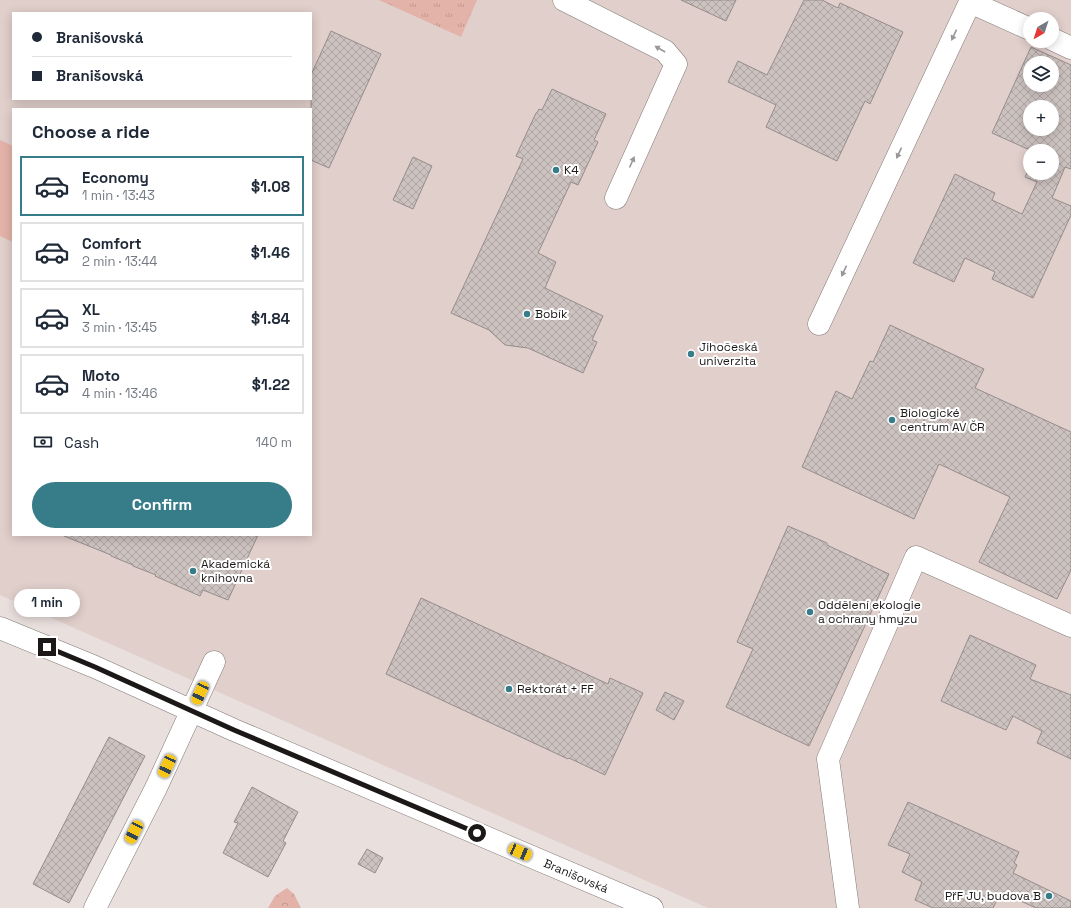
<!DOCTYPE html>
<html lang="en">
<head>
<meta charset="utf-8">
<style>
  :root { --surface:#fff; --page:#f2f2f3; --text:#1f2937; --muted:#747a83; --line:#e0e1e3; --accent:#377d89 }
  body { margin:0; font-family:"Space Grotesk",sans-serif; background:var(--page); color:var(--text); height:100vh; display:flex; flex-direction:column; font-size:15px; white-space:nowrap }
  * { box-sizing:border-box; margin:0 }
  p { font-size:13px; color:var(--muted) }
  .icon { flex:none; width:22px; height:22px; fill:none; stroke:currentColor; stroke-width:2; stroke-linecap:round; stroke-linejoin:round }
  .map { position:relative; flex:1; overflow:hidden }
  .panel { position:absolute; left:12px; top:108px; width:300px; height:428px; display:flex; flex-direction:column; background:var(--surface); border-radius:0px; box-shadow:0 2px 10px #0003 }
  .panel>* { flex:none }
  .guide { position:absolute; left:12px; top:12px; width:300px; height:88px; border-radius:0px; box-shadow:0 2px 10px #0003; display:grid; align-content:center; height:88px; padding:0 20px; background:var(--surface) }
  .needle { width:26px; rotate:219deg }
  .controls { position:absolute; left:1023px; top:12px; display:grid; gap:8px }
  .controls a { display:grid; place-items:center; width:36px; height:36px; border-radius:50%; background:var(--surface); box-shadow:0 2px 10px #0003; font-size:20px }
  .end { position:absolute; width:18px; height:18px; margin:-9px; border:5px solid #1c1818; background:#fff; box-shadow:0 0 0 2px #fff }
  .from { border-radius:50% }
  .bubble { position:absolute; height:28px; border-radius:14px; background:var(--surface); box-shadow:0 2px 10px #0003; font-size:13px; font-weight:700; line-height:28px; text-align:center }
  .car { position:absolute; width:12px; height:24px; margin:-12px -6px; border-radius:5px; box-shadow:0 0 3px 1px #0007; background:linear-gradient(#f5c518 24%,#345 0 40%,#f5c518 0 76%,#345 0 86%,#f5c518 0) }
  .guide b { display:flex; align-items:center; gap:14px; height:38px; font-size:15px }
  .guide b+b { border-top:1px solid var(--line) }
  .guide i { width:10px; height:10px; background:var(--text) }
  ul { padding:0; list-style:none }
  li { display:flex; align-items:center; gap:12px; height:60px; margin:0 8px 6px; padding:0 12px; border:2px solid var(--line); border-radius:0px }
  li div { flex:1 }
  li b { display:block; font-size:15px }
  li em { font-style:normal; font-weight:700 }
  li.current { border-color:var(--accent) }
  li>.icon { width:36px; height:36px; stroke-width:1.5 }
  h2 { padding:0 20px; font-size:18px; line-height:48px }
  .pay { display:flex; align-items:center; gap:10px; height:44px; padding:0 20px; font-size:15px }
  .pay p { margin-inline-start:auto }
  .action { display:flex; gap:8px; margin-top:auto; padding:8px 20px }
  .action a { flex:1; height:46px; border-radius:24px; background:var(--accent); color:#fff; font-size:16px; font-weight:700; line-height:46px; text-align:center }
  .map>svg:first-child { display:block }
  .built { fill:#e1cfcb; fill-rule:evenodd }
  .grass { fill:url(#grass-tufts) }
  .park { fill:url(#park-crowns) }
  .garden { fill:#e3b2a9 }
  .building { fill:url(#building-cross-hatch); stroke:#968c8b; fill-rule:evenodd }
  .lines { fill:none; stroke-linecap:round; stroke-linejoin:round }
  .minor-casing { stroke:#827978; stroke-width:23 }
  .minor { stroke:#fff; stroke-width:22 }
  .oneway { fill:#999797 }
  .route { stroke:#1c1818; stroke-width:5 }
  .poi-dot { fill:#377d89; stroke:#fff; stroke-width:1.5 }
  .labels { text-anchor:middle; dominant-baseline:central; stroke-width:4; stroke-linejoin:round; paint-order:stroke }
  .poi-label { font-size:12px; fill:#1c1818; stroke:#fff; text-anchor:start }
  .street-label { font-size:12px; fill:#1c1818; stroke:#fff }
</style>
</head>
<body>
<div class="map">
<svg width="1071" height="908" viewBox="0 0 1071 908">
  <defs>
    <pattern id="grass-tufts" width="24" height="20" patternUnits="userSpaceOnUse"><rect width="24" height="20" fill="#e3b2a9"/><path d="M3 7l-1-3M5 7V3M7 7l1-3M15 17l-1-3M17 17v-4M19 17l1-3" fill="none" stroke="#c29891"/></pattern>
    <pattern id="park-crowns" width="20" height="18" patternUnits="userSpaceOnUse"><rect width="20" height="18" fill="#e3b2a9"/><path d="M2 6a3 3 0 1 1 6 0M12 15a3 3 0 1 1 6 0" fill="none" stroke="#c29891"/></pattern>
    <pattern id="building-cross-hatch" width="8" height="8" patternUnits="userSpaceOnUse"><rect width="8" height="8" fill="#ccc2c0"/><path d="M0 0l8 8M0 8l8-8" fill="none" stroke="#afa6a4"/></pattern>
  </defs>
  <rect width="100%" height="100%" fill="#e9dfdd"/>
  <path class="built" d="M0 0H1071V908H708L349 750 0 595ZM13 13H311V99H13ZM1030 19H1052V41H1030ZM1030 63H1052V85H1030ZM1030 107H1052V129H1030ZM13 109H311V535H13ZM1030 151H1052V173H1030Z"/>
  <path class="grass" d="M379 0H477L461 37Z"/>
  <path class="park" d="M287 888 294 894 301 908H268L275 896Z"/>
  <path class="garden" d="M0 140 13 146V242L0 236Z"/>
  <path class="building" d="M681 0H736L726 21Z
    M804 0H822L838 8 840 3 903 32 870 104 865 101 837 161 766 127 776 105 728 82 738 61 767 75Z
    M331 31 381 54 329 168 311 160V75Z
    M1031 47 1071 65V169L1065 167 1052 198 1071 206V215L1033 298 992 279 995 272 965 258 954 282 913 263 955 174 995 193 992 200 1022 214 1037 182 1025 177 1030 167V173H1052V151H1032L992 133ZM1030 63H1052V85H1030ZM1030 107H1052V129H1030Z
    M552 89 606 114 594 140 598 142 578 185 571 182 538 253 556 262 545 288 603 316 592 340 597 342 583 373 528 348 505 345 489 330 451 313 523 159 516 156 536 113H537L539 109 542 110Z
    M413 157 432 166 413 209 393 200Z
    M890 325 984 369 975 388 1071 432V570L1057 599 979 562 1010 497 939 464 914 519 802 467 836 391 852 399 870 361 873 362Z
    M788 526 827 543V545L889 574 809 746 726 707 753 649 737 642Z
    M64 535H258L228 600 203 590 200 596 155 576 156 575 133 566V565L111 556V555L64 536Z
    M421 598 608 684 610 678 643 693 605 775 569 758 568 759 386 674Z
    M970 635 1036 665 1030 679 1071 695V759L1037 743 1042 731 1013 716 1006 730 941 701Z
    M665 692 684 701 674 720 656 710Z
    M109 737 145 756 69 903 33 884Z
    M252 787 298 812 283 841 286 843 268 877 223 853 238 823 234 822Z
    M908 802 1019 852 1014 863 1017 865 1013 873 1071 901V908H1036L1001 892 993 908H933L915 900 922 882 902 872 910 854 888 845Z
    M367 849 383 858 375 873 358 864Z"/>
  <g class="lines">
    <g class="minor-casing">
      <path id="minor" d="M564 0 665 51 676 64 616 198
        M970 2 1030 29
        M1052 39 1071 48
        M819 324 971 0
        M0 628 95 667 234 730 652 908
        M95 908 156 788 214 662
        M848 908 828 759 916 557 1071 626"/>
    </g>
    <use href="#minor" class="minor"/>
  </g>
  <defs><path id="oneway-solid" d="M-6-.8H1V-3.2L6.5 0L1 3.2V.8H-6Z"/></defs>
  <g class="oneway">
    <use href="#oneway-solid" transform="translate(954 35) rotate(115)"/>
    <use href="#oneway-solid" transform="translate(660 49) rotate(-150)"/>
    <use href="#oneway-solid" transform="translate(899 153) rotate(115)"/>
    <use href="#oneway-solid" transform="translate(632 162) rotate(-66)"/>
    <use href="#oneway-solid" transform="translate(844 271) rotate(115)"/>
  </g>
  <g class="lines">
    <path class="route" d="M47 647 95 667 234 730 477 833"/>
  </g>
  <g class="poi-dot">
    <circle cx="556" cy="170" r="4"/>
    <circle cx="527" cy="314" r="4"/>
    <circle cx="691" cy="354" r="4"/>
    <circle cx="892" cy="420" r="4"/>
    <circle cx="193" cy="571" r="4"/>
    <circle cx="810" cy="612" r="4"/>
    <circle cx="509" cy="689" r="4"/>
    <circle cx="1049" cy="896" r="4"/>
  </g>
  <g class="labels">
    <g class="poi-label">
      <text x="564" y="170">K4</text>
      <text x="535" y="314">Bobík</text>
      <text x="699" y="347">Jihočeská<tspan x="699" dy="14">univerzita</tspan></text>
      <text x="900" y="413">Biologické<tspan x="900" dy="14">centrum AV ČR</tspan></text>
      <text x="201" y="564">Akademická<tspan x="201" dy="14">knihovna</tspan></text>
      <text x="818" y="605">Oddělení ekologie<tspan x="818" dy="14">a ochrany hmyzu</tspan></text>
      <text x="517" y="689">Rektorát + FF</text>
      <text x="1041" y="896" text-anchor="end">PřF JU, budova B</text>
    </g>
    <g class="street-label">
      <text transform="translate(576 876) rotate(23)">Branišovská</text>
    </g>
  </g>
</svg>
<div class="controls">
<a><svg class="needle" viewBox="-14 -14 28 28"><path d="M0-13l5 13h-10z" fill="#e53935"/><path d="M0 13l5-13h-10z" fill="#747a83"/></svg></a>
<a><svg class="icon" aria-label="layers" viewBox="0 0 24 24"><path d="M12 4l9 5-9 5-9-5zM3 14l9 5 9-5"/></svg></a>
<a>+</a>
<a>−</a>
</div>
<i class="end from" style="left:477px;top:833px"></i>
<i class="end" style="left:47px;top:647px"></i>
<div class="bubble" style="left:14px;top:589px;width:66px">1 min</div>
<i class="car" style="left:200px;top:693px;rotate:205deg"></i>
<i class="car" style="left:167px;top:766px;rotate:205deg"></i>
<i class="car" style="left:134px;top:832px;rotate:207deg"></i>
<i class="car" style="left:520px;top:852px;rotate:113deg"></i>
<div class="guide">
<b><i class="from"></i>Branišovská</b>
<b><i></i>Branišovská</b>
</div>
<section class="panel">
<h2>Choose a ride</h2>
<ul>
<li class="current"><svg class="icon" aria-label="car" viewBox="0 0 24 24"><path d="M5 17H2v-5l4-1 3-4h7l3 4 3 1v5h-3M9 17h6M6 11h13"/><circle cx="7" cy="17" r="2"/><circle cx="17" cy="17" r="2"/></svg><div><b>Economy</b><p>1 min · 13:43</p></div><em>$1.08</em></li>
<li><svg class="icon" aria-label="car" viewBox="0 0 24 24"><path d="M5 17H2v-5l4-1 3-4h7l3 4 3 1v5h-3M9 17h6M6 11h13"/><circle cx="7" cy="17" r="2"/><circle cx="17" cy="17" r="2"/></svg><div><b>Comfort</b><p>2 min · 13:44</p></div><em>$1.46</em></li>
<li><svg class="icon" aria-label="car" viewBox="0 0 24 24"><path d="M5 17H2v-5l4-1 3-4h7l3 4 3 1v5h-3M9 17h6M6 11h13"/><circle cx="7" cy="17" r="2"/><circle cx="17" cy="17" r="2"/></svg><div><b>XL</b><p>3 min · 13:45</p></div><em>$1.84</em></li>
<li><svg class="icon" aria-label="car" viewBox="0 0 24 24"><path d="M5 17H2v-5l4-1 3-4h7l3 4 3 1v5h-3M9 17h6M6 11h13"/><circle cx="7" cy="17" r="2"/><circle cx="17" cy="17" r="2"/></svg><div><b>Moto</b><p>4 min · 13:46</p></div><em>$1.22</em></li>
</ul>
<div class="pay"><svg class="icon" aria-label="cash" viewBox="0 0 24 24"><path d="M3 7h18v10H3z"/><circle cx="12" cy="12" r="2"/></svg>Cash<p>140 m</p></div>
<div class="action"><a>Confirm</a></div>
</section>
</div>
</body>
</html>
